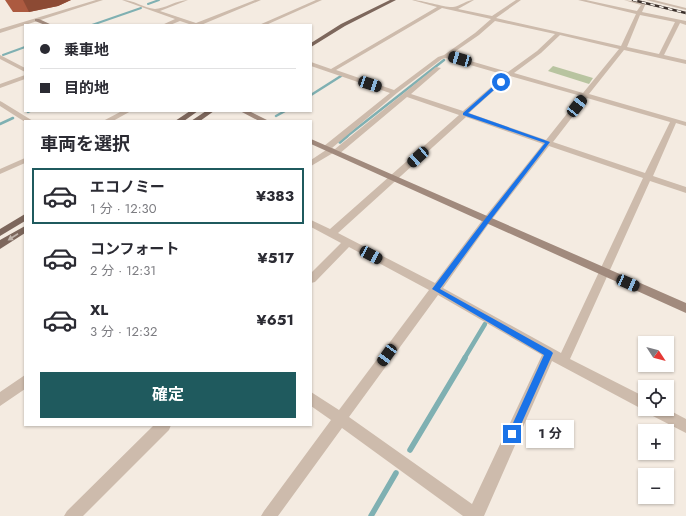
<!DOCTYPE html>
<html lang="ja">
<head>
<meta charset="utf-8">
<style>
  :root { --surface:#fff; --page:#f2f2f3; --text:#2b2b33; --muted:#7c7c81; --line:#e1e1e2; --accent:#1f5a5e }
  body { margin:0; font-family:Jost,"Noto Sans JP",sans-serif; background:var(--page); color:var(--text); height:100vh; display:flex; flex-direction:column; font-size:15px; white-space:nowrap }
  * { box-sizing:border-box; margin:0 }
  p { font-size:13px; color:var(--muted) }
  .icon { flex:none; width:22px; height:22px; fill:none; stroke:currentColor; stroke-width:2; stroke-linecap:round; stroke-linejoin:round }
  .map { position:relative; flex:1; overflow:hidden }
  .details { position:absolute; left:24px; top:120px; width:288px; height:306px; display:flex; flex-direction:column; background:var(--surface); border-radius:0px; box-shadow:0 1px 3px #0004 }
  .details>* { flex:none }
  .hud { position:absolute; left:24px; top:24px; width:288px; height:88px; border-radius:0px; box-shadow:0 1px 3px #0004; display:grid; align-content:center; height:88px; padding:0 16px; background:var(--surface) }
  .needle { width:26px; rotate:126deg }
  .controls { position:absolute; left:638px; top:336px; display:grid; gap:8px }
  .controls a { display:grid; place-items:center; width:36px; height:36px; border-radius:0px; background:var(--surface); box-shadow:0 1px 3px #0004; font-size:20px }
  .end { position:absolute; width:18px; height:18px; margin:-9px; border:5px solid #1a73e8; background:#fff; box-shadow:0 0 0 2px #fff }
  .from { border-radius:50% }
  .bubble { position:absolute; height:28px; border-radius:0px; background:var(--surface); box-shadow:0 1px 3px #0004; font-size:13px; font-weight:700; line-height:28px; text-align:center }
  .car { position:absolute; width:12px; height:24px; margin:-12px -6px; border-radius:5px; box-shadow:0 0 3px 1px #0007; background:linear-gradient(#222 24%,#8ab4d8 0 40%,#222 0 76%,#8ab4d8 0 86%,#222 0) }
  .hud b { display:flex; align-items:center; gap:14px; height:38px; font-size:15px }
  .hud b+b { border-top:1px solid var(--line) }
  .hud i { width:10px; height:10px; background:var(--text) }
  ul { padding:0; list-style:none }
  li { display:flex; align-items:center; gap:12px; height:56px; margin:0 8px 6px; padding:0 8px; border:2px solid transparent; border-radius:0px }
  li div { flex:1 }
  li b { display:block; font-size:15px }
  li em { font-style:normal; font-weight:700 }
  li.active { border-color:var(--accent) }
  li>.icon { width:36px; height:36px; stroke-width:1.5 }
  h2 { padding:0 16px; font-size:18px; line-height:48px }
  .action { display:flex; gap:8px; margin-top:auto; padding:8px 16px }
  .action a { flex:1; height:46px; border-radius:0px; background:var(--accent); color:#fff; font-size:16px; font-weight:700; line-height:46px; text-align:center }
  .map>svg:first-child { display:block }
  .green { fill:#b8c4a0 }
  .lines { fill:none; stroke-linecap:round; stroke-linejoin:round }
  .stream-far4 { stroke:#7fb0b2; stroke-width:2 }
  .stream-far3 { stroke:#7fb0b2; stroke-width:2.5 }
  .stream-far2 { stroke:#7fb0b2; stroke-width:3.5 }
  .stream-far1 { stroke:#7fb0b2; stroke-width:4.5 }
  .stream { stroke:#7fb0b2; stroke-width:5.5 }
  .street { fill:#cdbbac; fill-rule:evenodd }
  .secondary { fill:#a18a7d; fill-rule:evenodd }
  .primary { fill:#7d675c; fill-rule:evenodd }
  .rail-casing { stroke:#3b302b; stroke-width:2.5 }
  .rail { stroke:#fbf5ee; stroke-width:1.5; stroke-dasharray:4.5; stroke-linecap:butt }
  .wall { fill:#ac5a40 }
  .shaded-wall { fill:#8c4a34 }
  .oneway { fill:#c2b5ac }
  .route { fill:#1a73e8 }
</style>
</head>
<body>
<div class="map">
<svg width="686" height="516" viewBox="0 0 686 516">
  <rect width="100%" height="100%" fill="#f4ebe1"/>
  <path class="green" d="M553 66 593 78 589 84 548 71Z"/>
  <g class="lines">
    <path class="stream-far4" d="M148 4 159 0
      M92 25 141 8
      M3 55 25 47"/>
    <path class="stream-far3" d="M311 95 341 76
      M28 112 30 111
      M276 116 285 111
      M0 124 13 118
      M346 137 444 60"/>
    <path class="stream-far2" d="M340 142 347 136"/>
    <path class="stream-far1" d="M464 359 485 324"/>
    <path class="stream" d="M410 450 465 358
      M371 516 396 473"/>
    <path class="street" d="M96 0H103L0 33V29Z
      M122 0C134 0 144 8 155 9 164 9 177 0 188 0L160 11 196 23 255 0H261L201 25H192L180 21 170 25H162L175 19Z
      M316 0H322L266 25H259Z
      M412 0C423 0 446 8 453 7 461 6 466 0 474 0L458 9 492 16 516 0H521L496 18 621 46 636 14 578 0H586L637 11 641 5 624 0 646 3 642 12 686 21V25L680 23 664 55 686 60V64L624 50 589 94 686 122V126L676 123 653 176 686 187V193L650 181 570 359 645 397V409H667L686 419V433L649 414 648 409 645 410 640 408 552 361 484 516H463L342 428 278 516H261L264 511 331 420 311 406V392L339 410 429 290 349 247 315 282 311 283V273L341 243 311 227V220L330 229 459 115 407 97 339 154 333 153 311 166V160L326 150 323 148 324 146 390 93 311 66V62L331 69 437 7ZM442 8 491 19 475 33 444 55 438 57 394 90 336 70ZM640 15 675 22 659 54 627 47ZM495 21 555 34 537 51 508 72 450 55 479 35ZM560 35 619 49 583 93 514 73 541 53ZM446 58 505 75 463 111 411 94 441 68 436 67 335 149 332 148 397 93 442 59ZM510 76 581 96 546 140 469 113ZM587 98 670 122 645 173 553 142ZM466 117 543 144 484 218 435 283 338 233ZM549 146 643 178 561 353 443 288 490 222ZM438 295 542 355 472 504 349 417Z
      M646 0H654L686 8V10Z
      M0 55 25 68V72L0 59Z
      M25 75V79L0 88V84Z
      M0 101 2 102 33 121 25 122 0 106Z
      M122 111H131L113 121H103Z
      M25 158V163L0 174V169Z
      M25 375V389L0 406V392Z
      M154 425H171L169 430 83 516H64L67 511Z"/>
    <path class="secondary" d="M35 19H39L52 25H45L35 21Z
      M240 111H249L269 121H259Z
      M311 139 686 303V313L311 144Z"/>
    <path class="primary" d="M390 0H396L345 26 311 47V43L341 24Z
      M190 111H198L184 121H175Z
      M206 111H214L200 121H191Z
      M25 214V221L0 236V229Z
      M25 226V233L0 249V240Z"/>
    <g class="rail-casing">
      <path id="rail" d="M633 0 686 13"/>
    </g>
    <use href="#rail" class="rail"/>
  </g>
  <path class="wall" d="M5 0H71L58 6 29 12H13Z"/>
  <path class="shaded-wall" d="M23 0H71L58 6 29 12Z"/>
  <defs><path id="oneway-solid" d="M-6-.8H1V-3.2L6.5 0L1 3.2V.8H-6Z"/></defs>
  <use class="oneway" href="#oneway-solid" transform="translate(13 237) rotate(147)"/>
  <path class="route" d="M499 81 503 82 468 113 550 142 489 222 440 289 551 351 553 353 515 438 512 439 509 438 508 434 544 355 432 289 485 219 545 143 463 115V113Z"/>
</svg>
<div class="controls">
<a><svg class="needle" viewBox="-14 -14 28 28"><path d="M0-13l5 13h-10z" fill="#e53935"/><path d="M0 13l5-13h-10z" fill="#7c7c81"/></svg></a>
<a><svg class="icon" aria-label="locate" viewBox="0 0 24 24"><circle cx="12" cy="12" r="6"/><path d="M12 2v4M12 18v4M2 12h4M18 12h4"/></svg></a>
<a>+</a>
<a>−</a>
</div>
<i class="end from" style="left:501px;top:82px"></i>
<i class="end" style="left:512px;top:434px"></i>
<div class="bubble" style="left:526px;top:420px;width:48px">1 分</div>
<i class="car" style="left:460px;top:59px;rotate:286deg"></i>
<i class="car" style="left:370px;top:84px;rotate:108deg"></i>
<i class="car" style="left:577px;top:106px;rotate:38deg"></i>
<i class="car" style="left:418px;top:157px;rotate:228deg"></i>
<i class="car" style="left:371px;top:255px;rotate:118deg"></i>
<i class="car" style="left:628px;top:283px;rotate:113deg"></i>
<i class="car" style="left:387px;top:355px;rotate:216deg"></i>
<div class="hud">
<b><i class="from"></i>乗車地</b>
<b><i></i>目的地</b>
</div>
<section class="details">
<h2>車両を選択</h2>
<ul>
<li class="active"><svg class="icon" aria-label="car" viewBox="0 0 24 24"><path d="M5 17H2v-5l4-1 3-4h7l3 4 3 1v5h-3M9 17h6M6 11h13"/><circle cx="7" cy="17" r="2"/><circle cx="17" cy="17" r="2"/></svg><div><b>エコノミー</b><p>1 分 · 12:30</p></div><em>¥383</em></li>
<li><svg class="icon" aria-label="car" viewBox="0 0 24 24"><path d="M5 17H2v-5l4-1 3-4h7l3 4 3 1v5h-3M9 17h6M6 11h13"/><circle cx="7" cy="17" r="2"/><circle cx="17" cy="17" r="2"/></svg><div><b>コンフォート</b><p>2 分 · 12:31</p></div><em>¥517</em></li>
<li><svg class="icon" aria-label="car" viewBox="0 0 24 24"><path d="M5 17H2v-5l4-1 3-4h7l3 4 3 1v5h-3M9 17h6M6 11h13"/><circle cx="7" cy="17" r="2"/><circle cx="17" cy="17" r="2"/></svg><div><b>XL</b><p>3 分 · 12:32</p></div><em>¥651</em></li>
</ul>
<div class="action"><a>確定</a></div>
</section>
</div>
</body>
</html>
